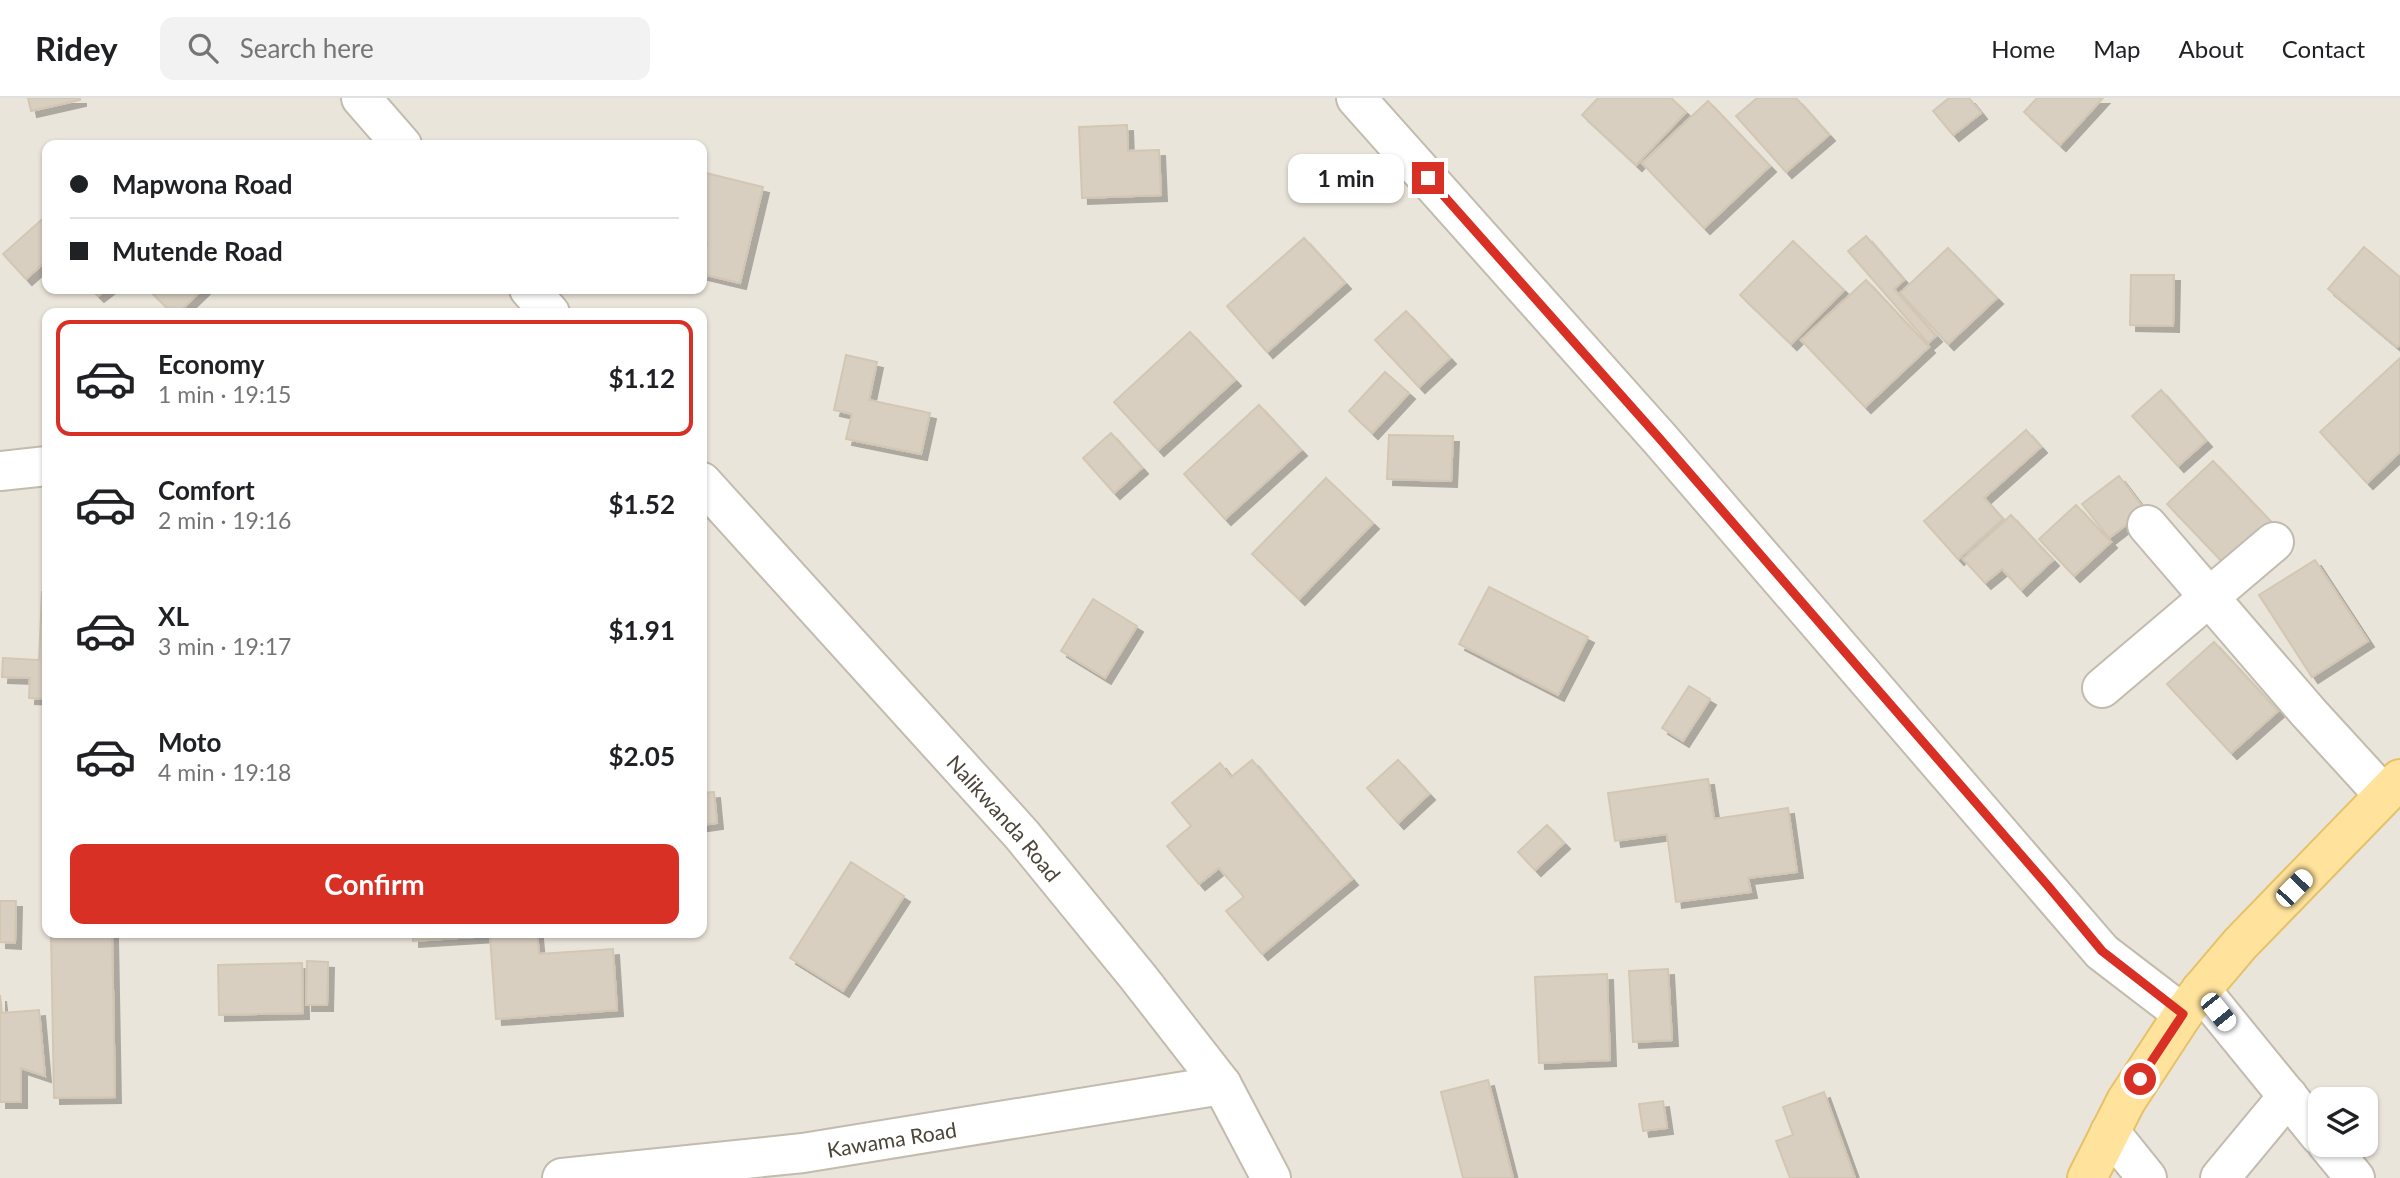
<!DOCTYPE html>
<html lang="en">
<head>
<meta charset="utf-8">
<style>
  :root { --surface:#fff; --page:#f2f2f2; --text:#202124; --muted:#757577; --line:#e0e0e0; --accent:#d93025 }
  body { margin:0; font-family:Lato,sans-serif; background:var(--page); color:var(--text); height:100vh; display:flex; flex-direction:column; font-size:26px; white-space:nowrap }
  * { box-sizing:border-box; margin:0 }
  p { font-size:23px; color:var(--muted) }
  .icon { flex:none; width:38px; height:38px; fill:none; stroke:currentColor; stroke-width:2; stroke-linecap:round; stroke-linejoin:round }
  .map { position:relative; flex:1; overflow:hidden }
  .side { position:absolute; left:42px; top:210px; width:665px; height:630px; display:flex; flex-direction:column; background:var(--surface); border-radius:14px; box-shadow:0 2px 5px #0004 }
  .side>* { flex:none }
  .hud { position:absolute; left:42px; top:42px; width:665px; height:154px; border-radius:14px; box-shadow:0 2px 5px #0004; display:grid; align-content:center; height:154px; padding:0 28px; background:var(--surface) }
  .fabs { position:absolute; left:2308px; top:989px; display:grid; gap:14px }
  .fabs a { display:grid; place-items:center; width:70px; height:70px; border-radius:14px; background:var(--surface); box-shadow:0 2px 5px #0004; font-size:35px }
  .end { position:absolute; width:32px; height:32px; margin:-16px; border:9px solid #d93025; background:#fff; box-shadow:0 0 0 4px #fff }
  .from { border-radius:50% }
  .bubble { position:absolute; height:49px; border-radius:14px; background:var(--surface); box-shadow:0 2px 5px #0004; font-size:23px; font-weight:700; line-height:49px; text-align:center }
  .car { position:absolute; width:21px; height:42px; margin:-21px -10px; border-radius:9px; box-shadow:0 0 5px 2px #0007; background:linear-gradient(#fff 24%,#345 0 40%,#fff 0 76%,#345 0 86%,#fff 0) }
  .hud b { display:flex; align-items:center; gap:24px; height:66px; font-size:26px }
  .hud b+b { border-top:2px solid var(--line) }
  .hud i { width:18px; height:18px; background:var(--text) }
  ul { padding:12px 0 0; list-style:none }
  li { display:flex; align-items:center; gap:21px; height:116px; margin:0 14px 10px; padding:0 14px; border:4px solid transparent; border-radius:14px }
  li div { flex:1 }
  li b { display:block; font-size:26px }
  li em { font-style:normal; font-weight:700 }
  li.current { border-color:var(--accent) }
  li>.icon { width:63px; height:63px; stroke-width:1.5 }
  .primary-button { display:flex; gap:14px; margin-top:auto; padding:14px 28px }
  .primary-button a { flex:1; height:80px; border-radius:14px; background:var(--accent); color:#fff; font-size:28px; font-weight:700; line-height:80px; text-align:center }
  header { display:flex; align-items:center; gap:42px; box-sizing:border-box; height:98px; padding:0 35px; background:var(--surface); border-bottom:2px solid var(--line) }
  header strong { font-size:33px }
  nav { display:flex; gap:38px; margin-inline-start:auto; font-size:24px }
  .search { width:490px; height:63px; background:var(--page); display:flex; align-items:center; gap:18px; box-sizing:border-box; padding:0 24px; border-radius:14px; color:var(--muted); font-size:26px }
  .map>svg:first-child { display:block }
  .residential { fill:#eae5da; fill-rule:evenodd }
  .building { fill:#d8cfc1; stroke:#d3c7b4; stroke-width:2; filter:url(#shadow) }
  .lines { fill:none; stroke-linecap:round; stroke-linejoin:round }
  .minor-casing { stroke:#c2bbae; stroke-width:42 }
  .major-casing { stroke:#e6c16a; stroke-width:42 }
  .minor { stroke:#fff; stroke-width:38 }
  .major { stroke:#ffe39c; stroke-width:38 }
  .route { stroke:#d93025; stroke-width:9 }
  .labels { text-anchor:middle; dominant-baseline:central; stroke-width:7; stroke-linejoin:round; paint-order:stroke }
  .street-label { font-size:21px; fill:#4b4439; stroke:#fff }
</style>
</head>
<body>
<header>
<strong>Ridey</strong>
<div class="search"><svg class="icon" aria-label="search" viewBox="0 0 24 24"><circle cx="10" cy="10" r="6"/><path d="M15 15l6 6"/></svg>Search here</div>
<nav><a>Home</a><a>Map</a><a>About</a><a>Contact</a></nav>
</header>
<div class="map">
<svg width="2400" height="1080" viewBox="0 0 2400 1080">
  <defs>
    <filter id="shadow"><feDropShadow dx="6" dy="6" stdDeviation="0" flood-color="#0004"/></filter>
  </defs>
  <rect width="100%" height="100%" fill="#f6f3ec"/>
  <path class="residential" d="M0 0H2400V1080H0ZM47 47H702V191H47ZM47 215H702V835H47ZM2320 1001H2366V1046H2320Z"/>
  <path class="building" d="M28 0H80V2L31 13Z
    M1598 0H1671L1686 14 1636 67 1582 17Z
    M1757 0H1796L1829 37 1786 74 1736 18Z
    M1949 0H1969L1981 15 1953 37 1933 13Z
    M2037 0H2103L2060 47 2024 14Z
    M1708 3 1770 68 1704 130 1642 65Z
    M1127 27 1128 53 1159 52 1161 97 1082 100 1079 29Z
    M702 74 763 89 740 185 702 176 707 145 702 144Z
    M47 117V162L26 181 3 156Z
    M1866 138 1904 182 1894 191 1936 238 1928 245 1848 153Z
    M1304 140 1345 185 1267 254 1227 208Z
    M1793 143 1844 192 1791 246 1740 197Z
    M2364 149 2400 179V246L2397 249 2328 191Z
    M1948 150 1997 200 1948 246 1900 195Z
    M2131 177H2174L2173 228 2130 227Z
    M1866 182 1929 249 1865 309 1801 242Z
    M91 191H107L98 198Z
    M148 191H203L178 215H172Z
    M1406 213 1450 260 1419 289 1375 242Z
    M1190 234 1235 282 1158 352 1114 304Z
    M846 257 877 264 869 302 930 315 921 356 846 341 852 316 834 312Z
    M2400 260V354L2367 385 2320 334Z
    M1385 274 1409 295 1372 335 1349 313Z
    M2161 292 2206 343 2178 368 2132 318Z
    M1259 307 1301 352 1225 421 1184 376Z
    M2026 332 2041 349 1984 400 2003 421 1958 461 1924 423Z
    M1111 335 1142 370 1114 395 1083 360Z
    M1389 337 1453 338 1451 383 1387 381Z
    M2213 363 2277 430 2231 473 2167 406Z
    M2119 378 2145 412 2109 440 2082 406Z
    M1326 380 1373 425 1299 501 1252 456Z
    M2076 407 2111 444 2074 478 2039 441Z
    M2011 417 2053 462 2021 492 2002 471 1985 485 1963 461Z
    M2315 462 2368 543 2312 579 2259 497Z
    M1489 489 1588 539 1558 597 1459 546Z
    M42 494H47V601L29 600 30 580 2 579 3 560 39 562Z
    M1093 501 1137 528 1105 580 1061 553Z
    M2214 544 2278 613 2231 655 2167 586Z
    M1689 588 1710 601 1683 643 1662 630Z
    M1252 662 1352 781 1262 856 1226 813 1244 799 1219 770 1199 786 1167 748 1191 728 1172 705 1220 665 1231 679Z
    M1398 662 1429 696 1398 725 1367 690Z
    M1708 681 1714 721 1788 710 1797 774 1748 780 1751 794 1676 804 1667 736 1615 743 1608 695Z
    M714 694 717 725 702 727V695Z
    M1547 727 1564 745 1535 772 1518 754Z
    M851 764 904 798 843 893 790 860Z
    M0 803H16L15 845 0 844Z
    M51 835H112L115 999 54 1000Z
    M413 835H537L539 856 613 851 617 912 496 921 490 838 413 843Z
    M307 863 328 864 327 907H306Z
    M302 865 303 915 219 917 218 867Z
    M1668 871 1672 942 1633 944 1629 873Z
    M1607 876 1610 962 1539 965 1535 879Z
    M0 897 2 915 39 912 45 978 21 970V1004H0Z
    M1488 982 1513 1080H1463L1441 994Z
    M1824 994 1855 1080H1790L1776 1043 1793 1037 1783 1009Z
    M1663 1003 1667 1030 1643 1033 1639 1006Z"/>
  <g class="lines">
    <g class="minor-casing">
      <g id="minor">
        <path d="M361 0 402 47"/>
        <path d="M1356 0 1660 341 2102 854 2183 916"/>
        <path d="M529 191 550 215"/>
        <path d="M0 373 47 368"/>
        <path id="s1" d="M702 384 1022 737 1138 879 1222 987 1271 1080"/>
        <path d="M2147 427 2308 614 2383 696"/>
        <path d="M2102 590 2274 444"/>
        <path d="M2201 892 2320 1038"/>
        <path d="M2110 1034 2147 1080"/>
        <path d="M2327 1046 2355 1080"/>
        <path id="s2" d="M562 1080 803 1055 1222 987"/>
        <path d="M2220 1080 2288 998"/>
      </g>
    </g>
    <g class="major-casing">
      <path id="major" d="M2087 1080 2126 1003 2183 916 2201 892 2240 846 2400 681"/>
    </g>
    <use href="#minor" class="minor"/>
    <use href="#major" class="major"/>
  </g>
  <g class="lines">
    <path class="route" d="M1428 80 1660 341 2048 788 2102 853 2183 916 2140 981"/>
  </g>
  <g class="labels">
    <g class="street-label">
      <text stroke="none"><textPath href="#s1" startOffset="452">Nalikwanda Road</textPath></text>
      <text stroke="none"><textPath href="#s2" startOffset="332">Kawama Road</textPath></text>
    </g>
  </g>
</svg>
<div class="fabs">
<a><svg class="icon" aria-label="layers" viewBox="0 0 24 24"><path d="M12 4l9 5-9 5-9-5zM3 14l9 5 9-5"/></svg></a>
</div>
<i class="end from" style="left:2140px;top:981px"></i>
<i class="end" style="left:1428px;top:80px"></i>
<div class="bubble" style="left:1288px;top:56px;width:116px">1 min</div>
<i class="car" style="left:2294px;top:790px;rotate:44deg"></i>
<i class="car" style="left:2218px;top:914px;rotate:141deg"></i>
<div class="hud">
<b><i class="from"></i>Mapwona Road</b>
<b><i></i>Mutende Road</b>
</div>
<section class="side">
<ul>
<li class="current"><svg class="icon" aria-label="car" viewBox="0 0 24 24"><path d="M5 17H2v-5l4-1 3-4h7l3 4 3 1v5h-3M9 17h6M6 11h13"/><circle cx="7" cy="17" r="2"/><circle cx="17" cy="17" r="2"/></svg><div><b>Economy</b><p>1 min · 19:15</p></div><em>$1.12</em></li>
<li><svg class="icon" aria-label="car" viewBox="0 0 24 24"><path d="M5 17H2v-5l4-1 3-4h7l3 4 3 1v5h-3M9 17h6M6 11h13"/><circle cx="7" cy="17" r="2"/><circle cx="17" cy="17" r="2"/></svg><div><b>Comfort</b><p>2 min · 19:16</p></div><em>$1.52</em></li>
<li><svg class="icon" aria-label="car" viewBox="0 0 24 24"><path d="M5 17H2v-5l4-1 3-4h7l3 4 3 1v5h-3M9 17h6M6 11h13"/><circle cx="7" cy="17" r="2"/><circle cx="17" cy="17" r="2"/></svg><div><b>XL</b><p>3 min · 19:17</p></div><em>$1.91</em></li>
<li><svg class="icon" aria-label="car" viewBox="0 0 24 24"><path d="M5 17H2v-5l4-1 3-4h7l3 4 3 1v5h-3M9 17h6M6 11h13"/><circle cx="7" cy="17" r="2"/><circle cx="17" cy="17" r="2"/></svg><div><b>Moto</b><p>4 min · 19:18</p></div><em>$2.05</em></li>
</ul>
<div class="primary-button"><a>Confirm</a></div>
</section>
</div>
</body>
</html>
